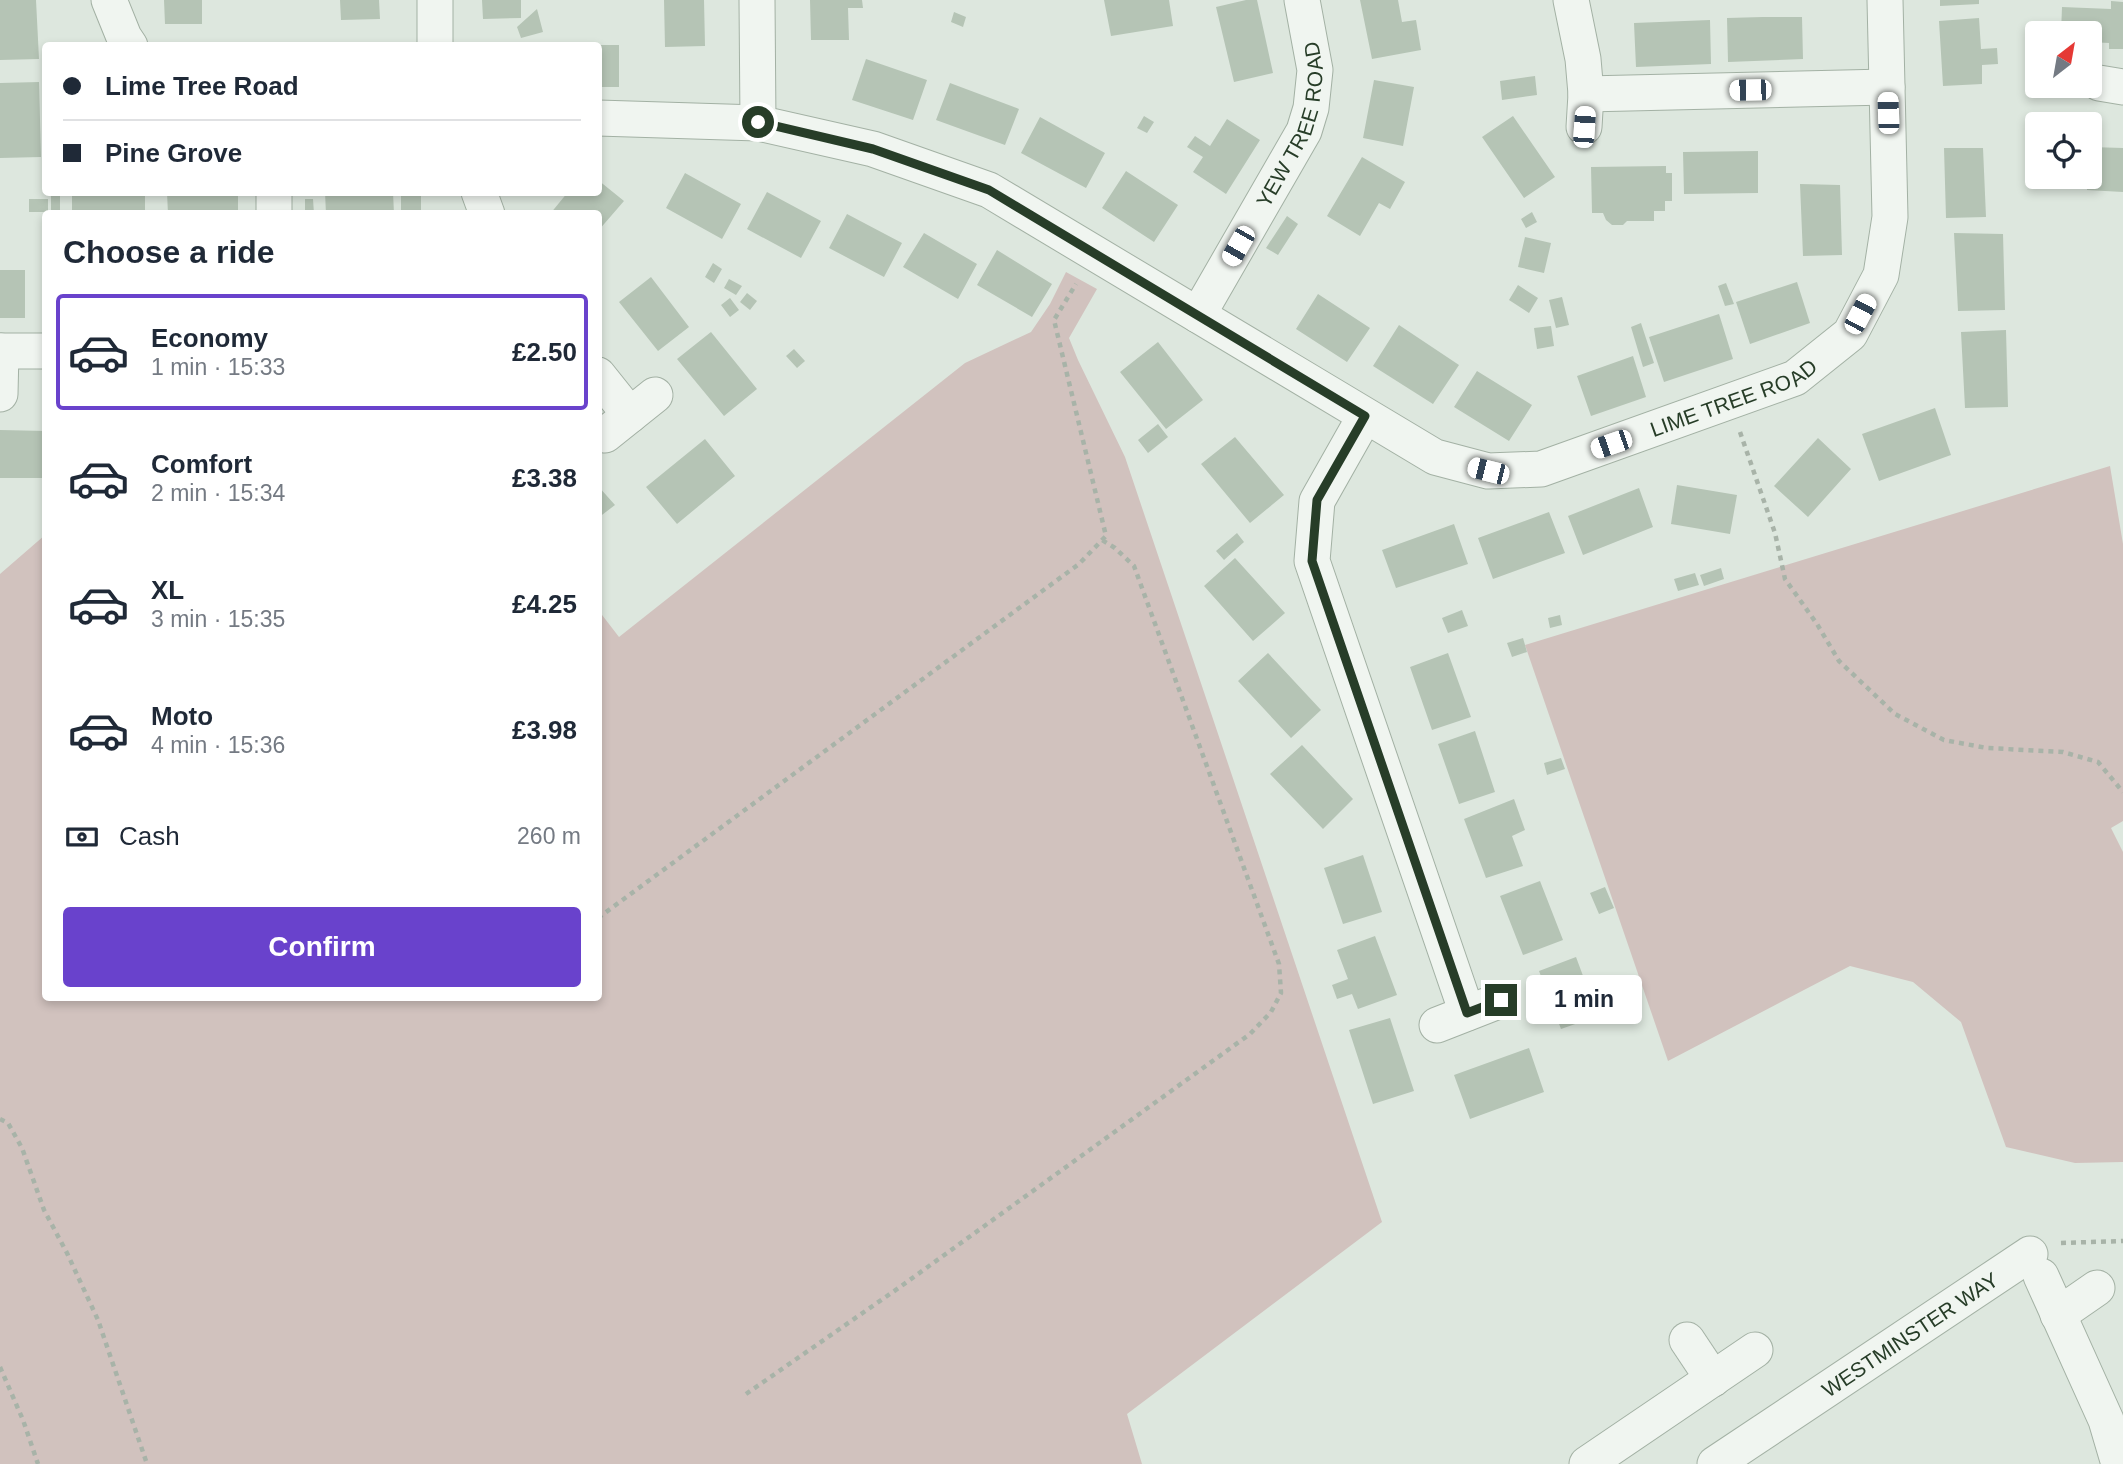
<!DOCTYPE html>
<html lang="en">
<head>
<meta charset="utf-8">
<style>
  :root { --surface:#fff; --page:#f6f6f7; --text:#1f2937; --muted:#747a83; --line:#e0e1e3; --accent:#6942cc }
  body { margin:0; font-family:Helvetica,sans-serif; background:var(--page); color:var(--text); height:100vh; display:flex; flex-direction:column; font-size:26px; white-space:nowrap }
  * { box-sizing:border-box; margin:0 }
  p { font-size:23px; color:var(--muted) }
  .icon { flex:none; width:38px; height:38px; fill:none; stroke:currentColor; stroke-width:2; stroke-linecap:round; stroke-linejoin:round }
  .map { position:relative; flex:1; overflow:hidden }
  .sheet { position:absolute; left:42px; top:210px; width:560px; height:791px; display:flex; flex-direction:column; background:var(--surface); border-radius:7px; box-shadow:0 4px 10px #0003 }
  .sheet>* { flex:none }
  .guide { position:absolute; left:42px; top:42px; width:560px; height:154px; border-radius:7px; box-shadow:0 4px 10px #0003; display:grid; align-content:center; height:154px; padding:0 21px; background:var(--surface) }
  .needle { width:46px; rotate:31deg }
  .buttons { position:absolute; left:2025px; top:21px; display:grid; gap:14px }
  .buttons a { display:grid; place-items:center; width:77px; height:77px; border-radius:7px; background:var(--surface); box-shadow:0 4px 10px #0003; font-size:35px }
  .end { position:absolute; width:32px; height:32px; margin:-16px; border:9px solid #273d28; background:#fff; box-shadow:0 0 0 4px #fff }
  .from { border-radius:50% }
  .bubble { position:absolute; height:49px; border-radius:7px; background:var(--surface); box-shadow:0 4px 10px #0003; font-size:23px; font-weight:800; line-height:49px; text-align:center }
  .car { position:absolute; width:21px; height:42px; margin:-21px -10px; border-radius:9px; box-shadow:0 0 5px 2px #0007; background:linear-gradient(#fff 24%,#345 0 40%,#fff 0 76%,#345 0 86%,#fff 0) }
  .guide b { display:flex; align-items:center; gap:24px; height:66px; font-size:26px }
  .guide b+b { border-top:2px solid var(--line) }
  .guide i { width:18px; height:18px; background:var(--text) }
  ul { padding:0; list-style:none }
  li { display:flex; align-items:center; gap:21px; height:116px; margin:0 14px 10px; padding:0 7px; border:4px solid transparent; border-radius:7px }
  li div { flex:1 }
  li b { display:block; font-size:26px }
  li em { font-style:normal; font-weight:800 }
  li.current { border-color:var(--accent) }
  li>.icon { width:63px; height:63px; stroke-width:1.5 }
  h2 { padding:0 21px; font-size:32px; line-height:84px }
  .pay { display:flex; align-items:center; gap:18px; height:77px; padding:0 21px; font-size:26px }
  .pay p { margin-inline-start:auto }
  .primary-button { display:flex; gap:14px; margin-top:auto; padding:14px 21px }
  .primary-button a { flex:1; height:80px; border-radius:7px; background:var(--accent); color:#fff; font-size:28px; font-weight:800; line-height:80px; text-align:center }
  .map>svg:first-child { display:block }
  .green { fill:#d1c2be }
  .building { fill:#b5c4b5 }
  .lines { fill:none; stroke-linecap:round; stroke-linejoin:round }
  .minor-casing { stroke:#a3b1a4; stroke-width:37 }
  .path { stroke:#a8b3a8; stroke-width:4.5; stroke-dasharray:5 5; stroke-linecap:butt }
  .minor { stroke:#f0f5f0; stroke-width:35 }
  .route { stroke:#273d28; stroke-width:9 }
  .labels { text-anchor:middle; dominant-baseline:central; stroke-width:5; stroke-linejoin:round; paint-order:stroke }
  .street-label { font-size:21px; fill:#273d28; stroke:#ecf5ed }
</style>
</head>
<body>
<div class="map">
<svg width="2123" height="1464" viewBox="0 0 2123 1464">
  <rect width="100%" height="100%" fill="#dde7de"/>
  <path class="green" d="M1066 272 1097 289 1069 338 1078 360 1125 457 1382 1222 1127 1414 1142 1464H0V574L45 535 46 998H598L599 611 619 637 965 363 1031 332 1050 304Z
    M2110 466 2123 544V821L2111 828 2123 852V1162L2075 1163 2006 1147 1961 1022 1913 982 1850 966 1668 1061 1525 645Z"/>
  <path class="building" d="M0 0H36L39 59 0 60Z
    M164 0H202V24H165Z
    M340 0H379L380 19 341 20Z
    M482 0H521V18L483 19Z
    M664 0H704L705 46 665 47Z
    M810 0H862L863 8H848L849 40H811Z
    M1104 0H1169L1173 26 1111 36Z
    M1246 0H1257L1273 73 1234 82 1216 7Z
    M1360 0H1398L1402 22 1416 20 1421 50 1372 59Z
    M1940 0H1979V4L1940 6Z
    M2111 1 2123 2V49H2109V43L2090 42V33H2061L2062 7 2111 9Z
    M537 9 543 32 521 38 517 27Z
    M954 12 966 17 963 27 951 22Z
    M1763 17H1802L1803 59 1728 62 1727 18Z
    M1979 18 1981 49 1997 48 1998 64 1982 65V84L1943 86 1939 21Z
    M1710 20 1711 64 1636 67 1634 23Z
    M598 45H619V87H598Z
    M866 59 927 80 913 120 852 100Z
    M1535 76 1537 95 1502 100 1500 81Z
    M1374 80 1414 87 1403 146 1363 138Z
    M39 82 41 157 0 158V83Z
    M950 83 1019 109 1005 145 936 120Z
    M1144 116 1154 122 1147 133 1137 128Z
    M1513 116 1555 177 1524 198 1482 137Z
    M1040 117 1105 153 1086 188 1021 153Z
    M1227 119 1260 140 1226 194 1193 172 1203 157 1187 147 1195 136 1210 146Z
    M2090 147 2123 148V192L2087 190V177H2090Z
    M1944 148H1983L1986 217 1946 218Z
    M1758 151V193L1684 194 1683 152Z
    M1362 157 1405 182 1390 209 1379 203 1360 236 1327 216Z
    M1666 166V173H1672V201H1665V211H1654V221H1627L1623 225H1612L1606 220 1603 213H1592L1591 167Z
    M1126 171 1178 205 1154 242 1102 208Z
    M685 173 741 204 722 239 666 208Z
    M598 180 624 201 598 231V214H550L568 192H598Z
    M1800 184 1840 185 1842 255 1803 256Z
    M167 192H238V214H168Z
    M325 192H393L394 214H326Z
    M401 192H421V214H401Z
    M767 192 821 221 801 258 747 229Z
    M51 193H60V214H51Z
    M72 193H145V214H72Z
    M29 199H48V212H29Z
    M305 199H313L314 214H305Z
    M1532 212 1537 222 1526 228 1521 219Z
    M847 214 902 243 884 277 829 248Z
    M1287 216 1298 224 1278 255 1266 248Z
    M924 233 977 264 958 299 903 267Z
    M1954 233 2003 234 2005 310 1958 311Z
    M1525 237 1551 243 1544 273 1518 267Z
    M997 250 1052 284 1032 317 977 285Z
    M713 263 722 269 714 283 705 277Z
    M0 270H25V318H0Z
    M651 277 689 327 658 351 619 302Z
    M729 279 742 286 736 295 724 288Z
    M1797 282 1810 323 1750 344 1736 302Z
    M1726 283 1734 304 1725 306 1718 286Z
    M1518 285 1538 298 1529 313 1509 300Z
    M747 293 757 301 750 310 740 302Z
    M1318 294 1370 328 1347 362 1296 329Z
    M1562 297 1569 325 1556 328 1549 300Z
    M730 298 739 310 730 317 721 305Z
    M1719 314 1733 359 1664 382 1649 337Z
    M1641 323 1654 363 1643 367 1631 327Z
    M1399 325 1459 365 1433 404 1373 366Z
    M1551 326 1554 346 1537 349 1534 328Z
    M2006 330 2008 407 1965 408 1961 332Z
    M711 332 757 389 724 416 677 359Z
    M1158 342 1203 400 1166 429 1120 372Z
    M794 349 805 361 797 368 786 356Z
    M1633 356 1646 397 1591 416 1577 376Z
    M1477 371 1532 405 1509 441 1454 407Z
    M1935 408 1951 455 1879 481 1862 434Z
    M1158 424 1168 437 1148 453 1138 440Z
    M0 430 46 431V478H0Z
    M1235 437 1284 495 1250 523 1201 464Z
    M1818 438 1851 469 1808 517 1774 486Z
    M705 439 735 476 677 524 646 487Z
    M1677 485 1737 495 1730 534 1671 524Z
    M598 486 615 505 598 518Z
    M1639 488 1653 527 1583 555 1568 516Z
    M1549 512 1565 553 1493 579 1478 538Z
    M1454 524 1468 564 1396 588 1382 550Z
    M1237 533 1244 542 1224 560 1216 551Z
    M1235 558 1285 613 1253 641 1204 586Z
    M1721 568 1724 579 1704 586 1700 575Z
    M1695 573 1699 585 1678 591 1674 579Z
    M1462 610 1468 626 1448 633 1442 618Z
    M1560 615 1562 625 1550 628 1548 618Z
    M1523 638 1527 652 1512 657 1507 643Z
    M1268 653 1321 710 1291 738 1238 681Z
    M1448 653 1471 717 1432 730 1410 667Z
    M1475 731 1495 792 1459 804 1438 744Z
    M1302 745 1353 799 1323 829 1270 774Z
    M1561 758 1565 769 1547 775 1544 763Z
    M1514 799 1525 830 1512 836 1523 866 1486 878 1464 819Z
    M1363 855 1382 912 1343 924 1324 868Z
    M1540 881 1563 940 1523 955 1500 896Z
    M1605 887 1614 908 1599 914 1590 893Z
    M1375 936 1397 995 1358 1009 1352 994 1337 999 1332 985 1348 979 1337 950Z
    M1576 957 1598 1016 1561 1029 1539 971Z
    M1390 1018 1414 1091 1373 1104 1349 1030Z
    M1529 1048 1544 1092 1470 1119 1454 1075Z"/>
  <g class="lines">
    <g class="minor-casing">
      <g id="minor">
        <path d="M109 0 124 37 130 46"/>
        <path d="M435 0V46"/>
        <path d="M757 0 758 123"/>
        <path d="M1571 0 1583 59 1586 94 1887 87"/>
        <path d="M2099 83 2123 87"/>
        <path id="s1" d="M598 118 758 123 873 149 989 190 1435 457 1488 471 1541 469 1795 378 1850 334 1881 275 1890 217 1885 0"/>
        <path d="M1584 127 1586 94"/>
        <path d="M274 192V214"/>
        <path d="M479 192 487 214"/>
        <path id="s2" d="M1198 315 1304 131 1311 108 1315 70 1302 0"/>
        <path d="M0 351H46"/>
        <path d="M598 375 630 415"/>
        <path d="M0 394 1 351"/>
        <path d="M1365 416 1317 501 1312 561 1467 1013"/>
        <path d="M605 435 655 395"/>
        <path d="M1437 1025 1501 1000"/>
        <path d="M2041 1276 2106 1420 2119 1464"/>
        <path d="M2058 1315 2097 1288"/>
        <path d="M1687 1340 1713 1379"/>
        <path d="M1587 1464 1755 1350"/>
        <path id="s3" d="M1715 1464 2030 1254"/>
      </g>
    </g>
    <path class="path" d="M1740 432 1775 533 1785 579 1817 624 1839 661 1895 714 1944 740 1987 748 2063 752 2098 762 2123 792
      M598 918 1079 564 1106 536 1054 320 1076 284
      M0 1119 8 1123 22 1148 44 1210 67 1253 98 1320 147 1464
      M2061 1243 2123 1241
      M0 1367 23 1420 38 1464
      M746 1394 900 1287 1250 1034 1271 1012 1281 993 1279 964 1134 566 1115 548 1102 540"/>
    <use href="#minor" class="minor"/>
  </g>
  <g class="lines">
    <path class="route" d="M758 122 873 149 989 190 1365 416 1317 500 1312 561 1467 1013 1501 1000"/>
  </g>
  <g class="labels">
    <g class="street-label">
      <text stroke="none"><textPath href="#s2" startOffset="215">YEW TREE ROAD</textPath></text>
      <text stroke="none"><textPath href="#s1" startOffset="1234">LIME TREE ROAD</textPath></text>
      <text stroke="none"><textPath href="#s3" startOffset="234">WESTMINSTER WAY</textPath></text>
    </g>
  </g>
</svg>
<div class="buttons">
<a><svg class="needle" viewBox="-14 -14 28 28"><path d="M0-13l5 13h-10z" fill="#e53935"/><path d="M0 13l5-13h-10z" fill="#747a83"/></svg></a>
<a><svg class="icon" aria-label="locate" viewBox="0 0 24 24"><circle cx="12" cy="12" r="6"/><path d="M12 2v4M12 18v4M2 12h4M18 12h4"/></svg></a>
</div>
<i class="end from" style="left:758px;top:122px"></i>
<i class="end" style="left:1501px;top:1000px"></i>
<div class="bubble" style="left:1526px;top:975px;width:116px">1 min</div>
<i class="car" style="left:1750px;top:90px;rotate:269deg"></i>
<i class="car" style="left:1888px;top:113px;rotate:358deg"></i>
<i class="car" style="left:1584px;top:127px;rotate:4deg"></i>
<i class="car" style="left:1238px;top:246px;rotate:210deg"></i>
<i class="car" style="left:1860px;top:314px;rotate:28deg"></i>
<i class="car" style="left:1611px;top:444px;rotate:251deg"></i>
<i class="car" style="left:1488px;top:471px;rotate:284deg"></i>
<div class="guide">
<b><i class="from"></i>Lime Tree Road</b>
<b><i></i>Pine Grove</b>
</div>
<section class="sheet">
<h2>Choose a ride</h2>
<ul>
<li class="current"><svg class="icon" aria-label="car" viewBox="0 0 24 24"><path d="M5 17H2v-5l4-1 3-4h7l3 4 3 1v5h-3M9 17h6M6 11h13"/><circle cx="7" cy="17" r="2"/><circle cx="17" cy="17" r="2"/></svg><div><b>Economy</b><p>1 min · 15:33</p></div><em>£2.50</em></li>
<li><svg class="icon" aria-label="car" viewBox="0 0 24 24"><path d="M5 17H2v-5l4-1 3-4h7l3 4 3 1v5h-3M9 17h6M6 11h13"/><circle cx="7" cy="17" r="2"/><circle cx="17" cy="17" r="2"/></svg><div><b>Comfort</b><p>2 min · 15:34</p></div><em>£3.38</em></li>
<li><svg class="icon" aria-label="car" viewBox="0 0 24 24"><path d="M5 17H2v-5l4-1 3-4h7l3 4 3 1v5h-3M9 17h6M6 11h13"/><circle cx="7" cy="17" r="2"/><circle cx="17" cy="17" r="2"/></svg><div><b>XL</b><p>3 min · 15:35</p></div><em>£4.25</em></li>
<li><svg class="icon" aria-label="car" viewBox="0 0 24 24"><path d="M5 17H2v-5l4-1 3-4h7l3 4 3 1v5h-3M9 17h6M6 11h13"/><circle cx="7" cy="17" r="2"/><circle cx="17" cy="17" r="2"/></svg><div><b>Moto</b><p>4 min · 15:36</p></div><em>£3.98</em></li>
</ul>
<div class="pay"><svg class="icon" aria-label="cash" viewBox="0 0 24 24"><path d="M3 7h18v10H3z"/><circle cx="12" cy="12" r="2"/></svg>Cash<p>260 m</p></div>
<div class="primary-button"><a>Confirm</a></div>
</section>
</div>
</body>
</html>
